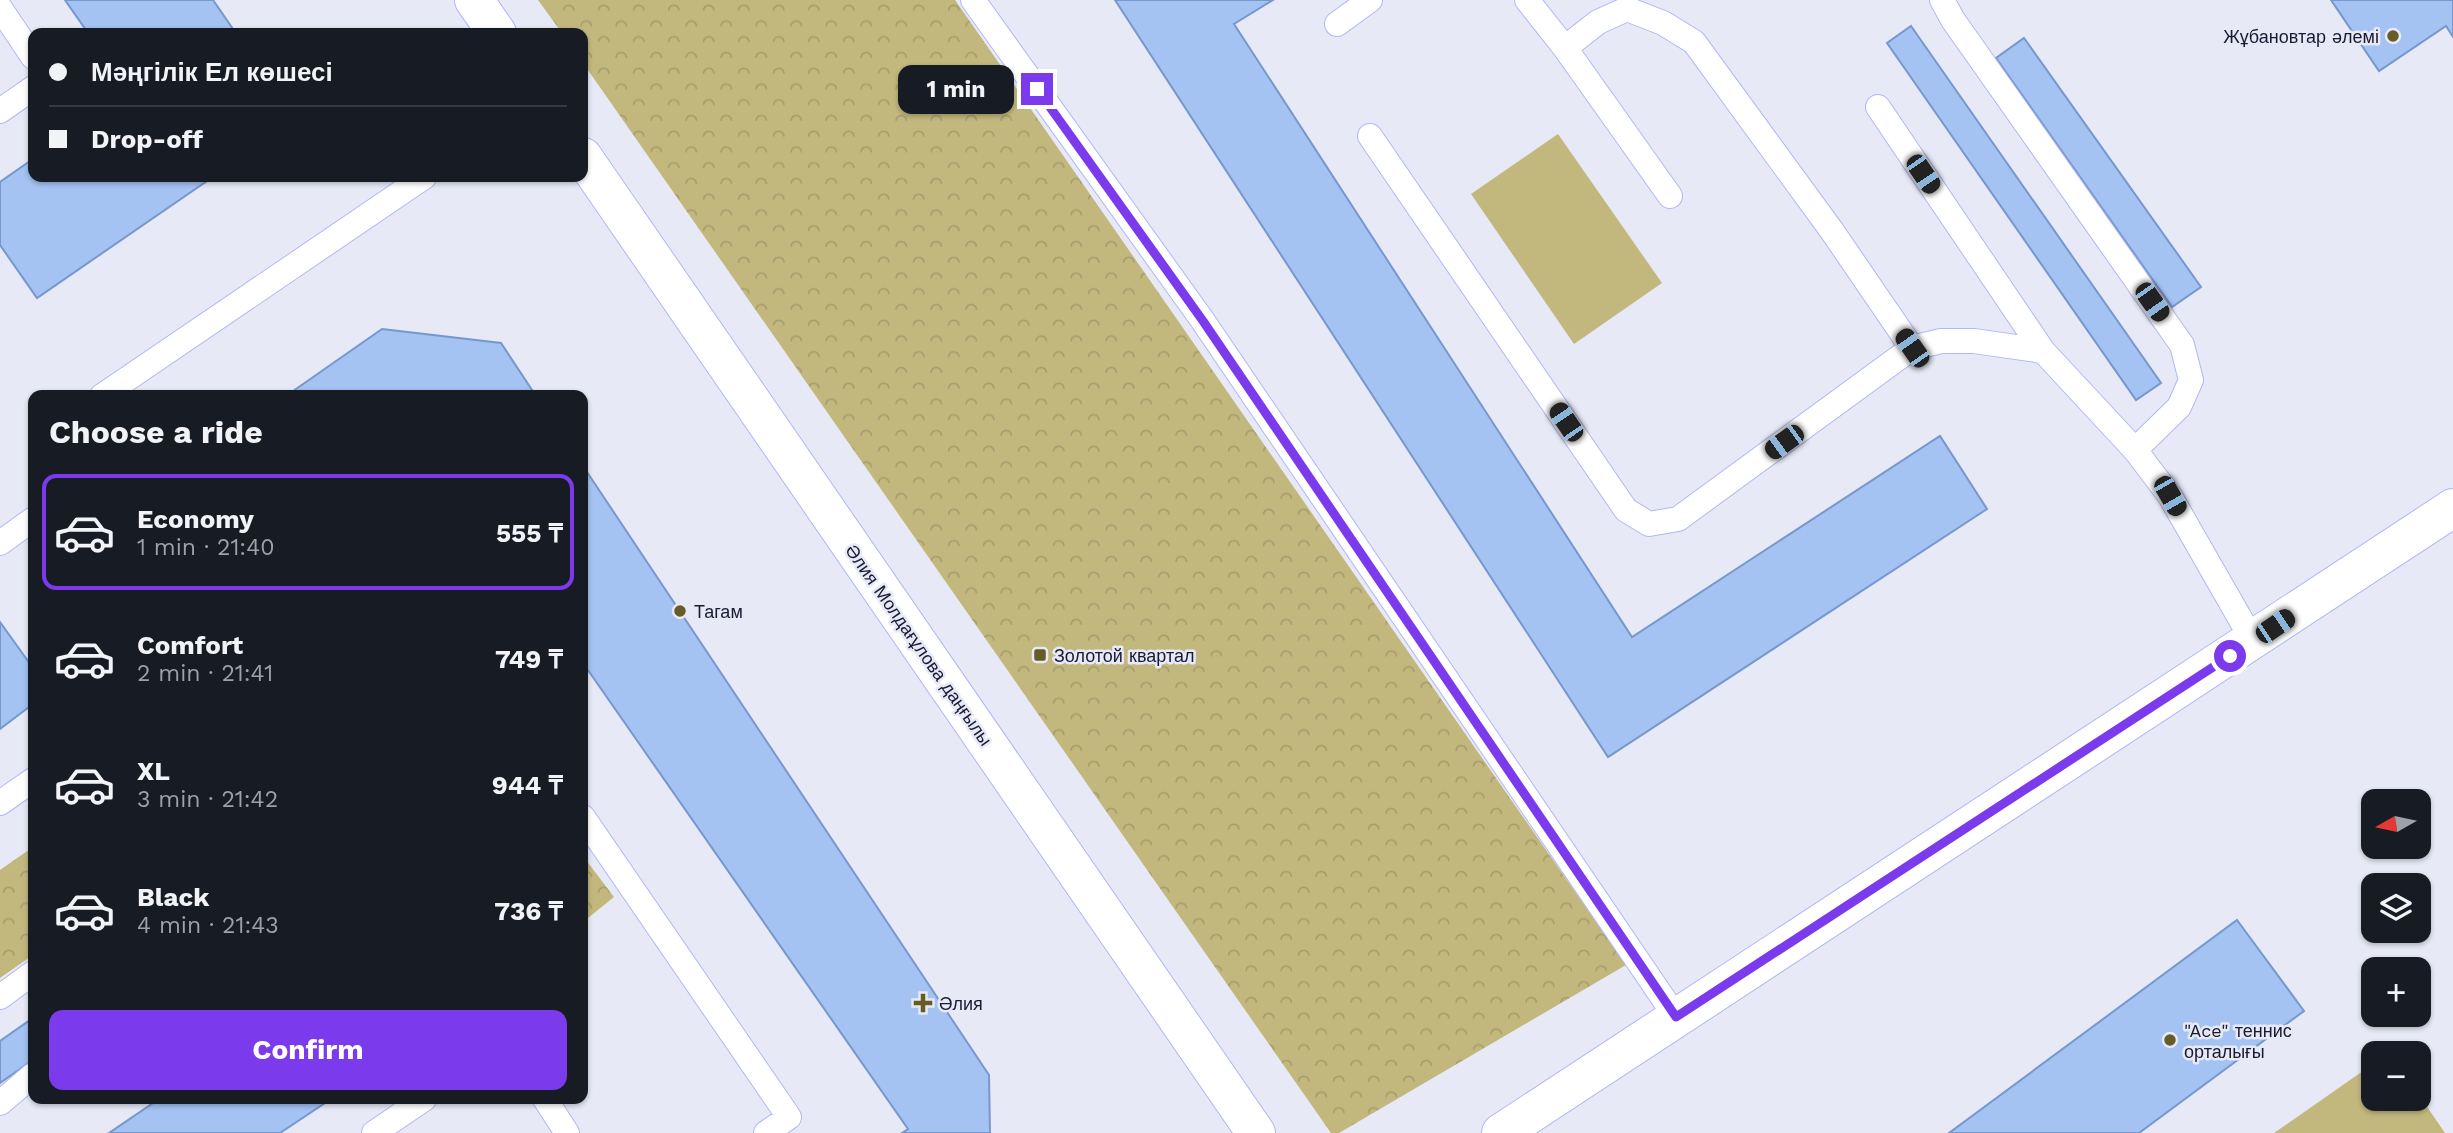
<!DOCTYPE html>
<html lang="en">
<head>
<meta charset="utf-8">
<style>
  :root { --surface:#171b24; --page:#242831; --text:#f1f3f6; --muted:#9ea1a6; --line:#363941; --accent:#7c3aed }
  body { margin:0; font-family:"Work Sans",sans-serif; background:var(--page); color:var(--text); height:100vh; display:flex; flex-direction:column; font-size:26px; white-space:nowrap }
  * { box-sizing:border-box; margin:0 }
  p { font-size:23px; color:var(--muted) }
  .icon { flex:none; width:38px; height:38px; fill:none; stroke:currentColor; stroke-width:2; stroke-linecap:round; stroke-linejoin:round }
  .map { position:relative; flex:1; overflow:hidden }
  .details { position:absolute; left:28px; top:390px; width:560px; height:714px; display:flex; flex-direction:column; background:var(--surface); border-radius:14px; box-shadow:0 2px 5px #0004 }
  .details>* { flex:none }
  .banner { position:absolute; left:28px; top:28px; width:560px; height:154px; border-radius:14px; box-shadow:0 2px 5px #0004; display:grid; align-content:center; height:154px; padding:0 21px; background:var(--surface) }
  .needle { width:46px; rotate:261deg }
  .tools { position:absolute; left:2361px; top:789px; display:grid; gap:14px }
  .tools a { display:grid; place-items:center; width:70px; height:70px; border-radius:14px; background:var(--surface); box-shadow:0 2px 5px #0004; font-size:35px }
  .end { position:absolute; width:32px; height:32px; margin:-16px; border:9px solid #7c3aed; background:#fff; box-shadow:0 0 0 4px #fff }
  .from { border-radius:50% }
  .bubble { position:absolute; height:49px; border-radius:14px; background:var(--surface); box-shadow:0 2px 5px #0004; font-size:23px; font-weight:700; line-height:49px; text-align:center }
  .car { position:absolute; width:21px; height:42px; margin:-21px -10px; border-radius:9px; box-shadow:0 0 5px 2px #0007; background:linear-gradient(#222 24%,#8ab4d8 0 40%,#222 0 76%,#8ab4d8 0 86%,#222 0) }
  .banner b { display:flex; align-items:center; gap:24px; height:66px; font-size:26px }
  .banner b+b { border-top:2px solid var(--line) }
  .banner i { width:18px; height:18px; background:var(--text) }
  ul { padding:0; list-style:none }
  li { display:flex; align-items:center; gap:21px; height:116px; margin:0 14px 10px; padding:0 7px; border:4px solid transparent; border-radius:14px }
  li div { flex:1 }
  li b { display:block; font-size:26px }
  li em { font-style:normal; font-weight:700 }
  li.current { border-color:var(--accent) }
  li>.icon { width:63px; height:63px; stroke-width:1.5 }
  h2 { padding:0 21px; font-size:32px; line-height:84px }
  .cta { display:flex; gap:14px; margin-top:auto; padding:14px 21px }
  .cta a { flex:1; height:80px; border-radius:14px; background:var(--accent); color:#fff; font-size:28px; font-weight:700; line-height:80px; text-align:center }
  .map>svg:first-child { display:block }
  .grass { fill:#c2b87e }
  .forest { fill:url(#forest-crowns) }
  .building { fill:#a4c2f2; stroke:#7698ce; stroke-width:2 }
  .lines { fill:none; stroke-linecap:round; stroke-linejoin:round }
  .service-casing { stroke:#b0b7f6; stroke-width:26 }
  .tertiary-casing { stroke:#b0b7f6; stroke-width:40 }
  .secondary-casing { stroke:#b0b7f6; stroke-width:40 }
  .service { stroke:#fff; stroke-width:24 }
  .tertiary { stroke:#fff; stroke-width:38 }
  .secondary { stroke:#fff; stroke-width:38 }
  .route { stroke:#7c3aed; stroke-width:9 }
  .poi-dot { fill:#655c28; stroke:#e7e9f6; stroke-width:2.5 }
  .labels { text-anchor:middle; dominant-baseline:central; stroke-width:5; stroke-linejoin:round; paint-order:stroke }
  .poi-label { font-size:18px; fill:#191b32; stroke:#e7e9f6; text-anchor:start }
  .street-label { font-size:18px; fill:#191b32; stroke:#e7e9f6 }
</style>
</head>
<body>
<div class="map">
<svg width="2453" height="1133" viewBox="0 0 2453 1133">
  <defs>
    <pattern id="forest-crowns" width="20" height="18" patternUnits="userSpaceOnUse" patternTransform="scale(1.75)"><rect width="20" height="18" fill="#c2b87e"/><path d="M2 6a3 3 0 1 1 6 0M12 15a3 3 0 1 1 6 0" fill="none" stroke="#a69e6d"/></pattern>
  </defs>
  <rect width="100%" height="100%" fill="#e7e9f6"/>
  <path class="grass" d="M1558 134 1662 283 1574 344 1471 194Z
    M2373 1064V1099H2418L2419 1095 2445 1133H2274Z"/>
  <path class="forest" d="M538 0H955L1626 965 1339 1133H1331L583 63V33H562Z
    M33 847V955L0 978V870Z
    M583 856 614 897 583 922Z"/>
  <path class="building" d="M65 0H213L233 29 227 33H88Z
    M1115 0H1273L1234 24 1632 637 1940 436 1987 509 1608 757Z
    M2331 0H2453V37L2446 26 2379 71Z
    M1911 26 2161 383 2136 400 1887 43Z
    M2024 38 2201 287 2172 307 1996 58Z
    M33 159V177H204L207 181 37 298 0 245V182Z
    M382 329 501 343 536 396H286Z
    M583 466 989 1075 990 1133H902L908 1129 583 663Z
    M0 622 33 668V704L0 729Z
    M2237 920 2304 1011 2139 1133H1949Z
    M33 1018V1060L0 1083V1041Z
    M159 1099H331L280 1133H109Z"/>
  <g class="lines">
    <g class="service-casing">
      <path id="service" d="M973 0 1203 321 1676 1017
        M1527 0 1565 48 1598 22 1627 9 1663 23 1694 42 1832 231 1912 348 1941 341H1974L2043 351 2135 450 2170 496 2253 641
        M1942 0 1953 20 2182 345 2191 380 2179 407 2135 450
        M0 8 33 57
        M1337 24 1370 0
        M1565 48 1670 196
        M1878 107 2043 351
        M0 111 33 88
        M1370 136 1626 510 1649 524 1678 519 1912 348
        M102 396 424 177
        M0 543 32 520
        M0 803 33 780
        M583 817 789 1117 766 1133
        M0 997 33 973
        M545 1099 567 1133
        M0 1103 33 1075
        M374 1133 424 1099"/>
    </g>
    <g class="tertiary-casing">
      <path id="tertiary" d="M1501 1133 2453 508"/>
    </g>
    <g class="secondary-casing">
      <path id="secondary" d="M474 0 497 33
        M583 157 1256 1133"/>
    </g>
    <use href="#service" class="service"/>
    <use href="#tertiary" class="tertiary"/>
    <use href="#secondary" class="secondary"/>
  </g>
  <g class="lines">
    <path class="route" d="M1037 89 1203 321 1676 1017 2230 656"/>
  </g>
  <g class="poi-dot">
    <circle cx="2393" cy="36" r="7"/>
    <circle cx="680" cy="611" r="7"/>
    <rect x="1033" y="648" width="14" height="14" rx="3.5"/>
    <path d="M919.5 992.5h7v7h7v7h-7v7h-7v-7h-7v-7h7z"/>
    <circle cx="2170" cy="1040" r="7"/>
  </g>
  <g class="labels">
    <g class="poi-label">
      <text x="2379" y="36" text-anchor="end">Жұбановтар әлемі</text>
      <text x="694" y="611">Тагам</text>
      <text x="1054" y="655">Золотой квартал</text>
      <text x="939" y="1003">Әлия</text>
      <text x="2184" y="1030">"Ace" теннис<tspan x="2184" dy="21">орталығы</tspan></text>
    </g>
    <g class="street-label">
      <text transform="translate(919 645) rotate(55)">Әлия Молдағұлова даңғылы</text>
    </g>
  </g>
</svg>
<div class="tools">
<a><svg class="needle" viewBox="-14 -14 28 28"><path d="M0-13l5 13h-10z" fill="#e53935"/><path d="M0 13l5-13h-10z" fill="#9ea1a6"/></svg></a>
<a><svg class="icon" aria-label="layers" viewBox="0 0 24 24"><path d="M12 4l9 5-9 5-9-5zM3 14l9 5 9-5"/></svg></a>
<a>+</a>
<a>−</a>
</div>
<i class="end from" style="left:2230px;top:656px"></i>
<i class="end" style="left:1037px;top:89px"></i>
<div class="bubble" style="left:898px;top:65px;width:116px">1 min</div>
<i class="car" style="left:1923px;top:174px;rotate:146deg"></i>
<i class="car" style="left:2152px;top:302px;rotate:145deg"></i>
<i class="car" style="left:1912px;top:348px;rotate:325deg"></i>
<i class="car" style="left:1566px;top:422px;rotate:326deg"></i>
<i class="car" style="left:1784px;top:442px;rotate:234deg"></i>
<i class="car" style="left:2170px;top:496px;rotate:150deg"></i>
<i class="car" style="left:2275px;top:626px;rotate:56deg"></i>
<div class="banner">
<b><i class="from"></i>Мәңгілік Ел көшесі</b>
<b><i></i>Drop-off</b>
</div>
<section class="details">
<h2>Choose a ride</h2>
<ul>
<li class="current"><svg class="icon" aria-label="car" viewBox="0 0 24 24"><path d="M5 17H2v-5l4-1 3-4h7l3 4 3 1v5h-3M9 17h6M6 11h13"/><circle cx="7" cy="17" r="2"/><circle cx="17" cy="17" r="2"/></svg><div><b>Economy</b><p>1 min · 21:40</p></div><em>555 ₸</em></li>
<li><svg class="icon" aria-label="car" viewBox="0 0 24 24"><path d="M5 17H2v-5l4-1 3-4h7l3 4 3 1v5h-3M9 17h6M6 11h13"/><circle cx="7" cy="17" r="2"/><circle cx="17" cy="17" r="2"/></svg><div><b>Comfort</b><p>2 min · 21:41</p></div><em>749 ₸</em></li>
<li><svg class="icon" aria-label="car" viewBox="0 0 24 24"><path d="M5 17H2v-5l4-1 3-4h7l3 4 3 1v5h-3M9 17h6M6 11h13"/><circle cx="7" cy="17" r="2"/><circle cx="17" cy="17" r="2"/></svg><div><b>XL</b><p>3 min · 21:42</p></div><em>944 ₸</em></li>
<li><svg class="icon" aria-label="car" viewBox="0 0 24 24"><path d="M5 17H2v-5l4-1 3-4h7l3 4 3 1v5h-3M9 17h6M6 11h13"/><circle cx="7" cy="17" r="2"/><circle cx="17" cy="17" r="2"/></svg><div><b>Black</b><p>4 min · 21:43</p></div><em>736 ₸</em></li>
</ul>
<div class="cta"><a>Confirm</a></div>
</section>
</div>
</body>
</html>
